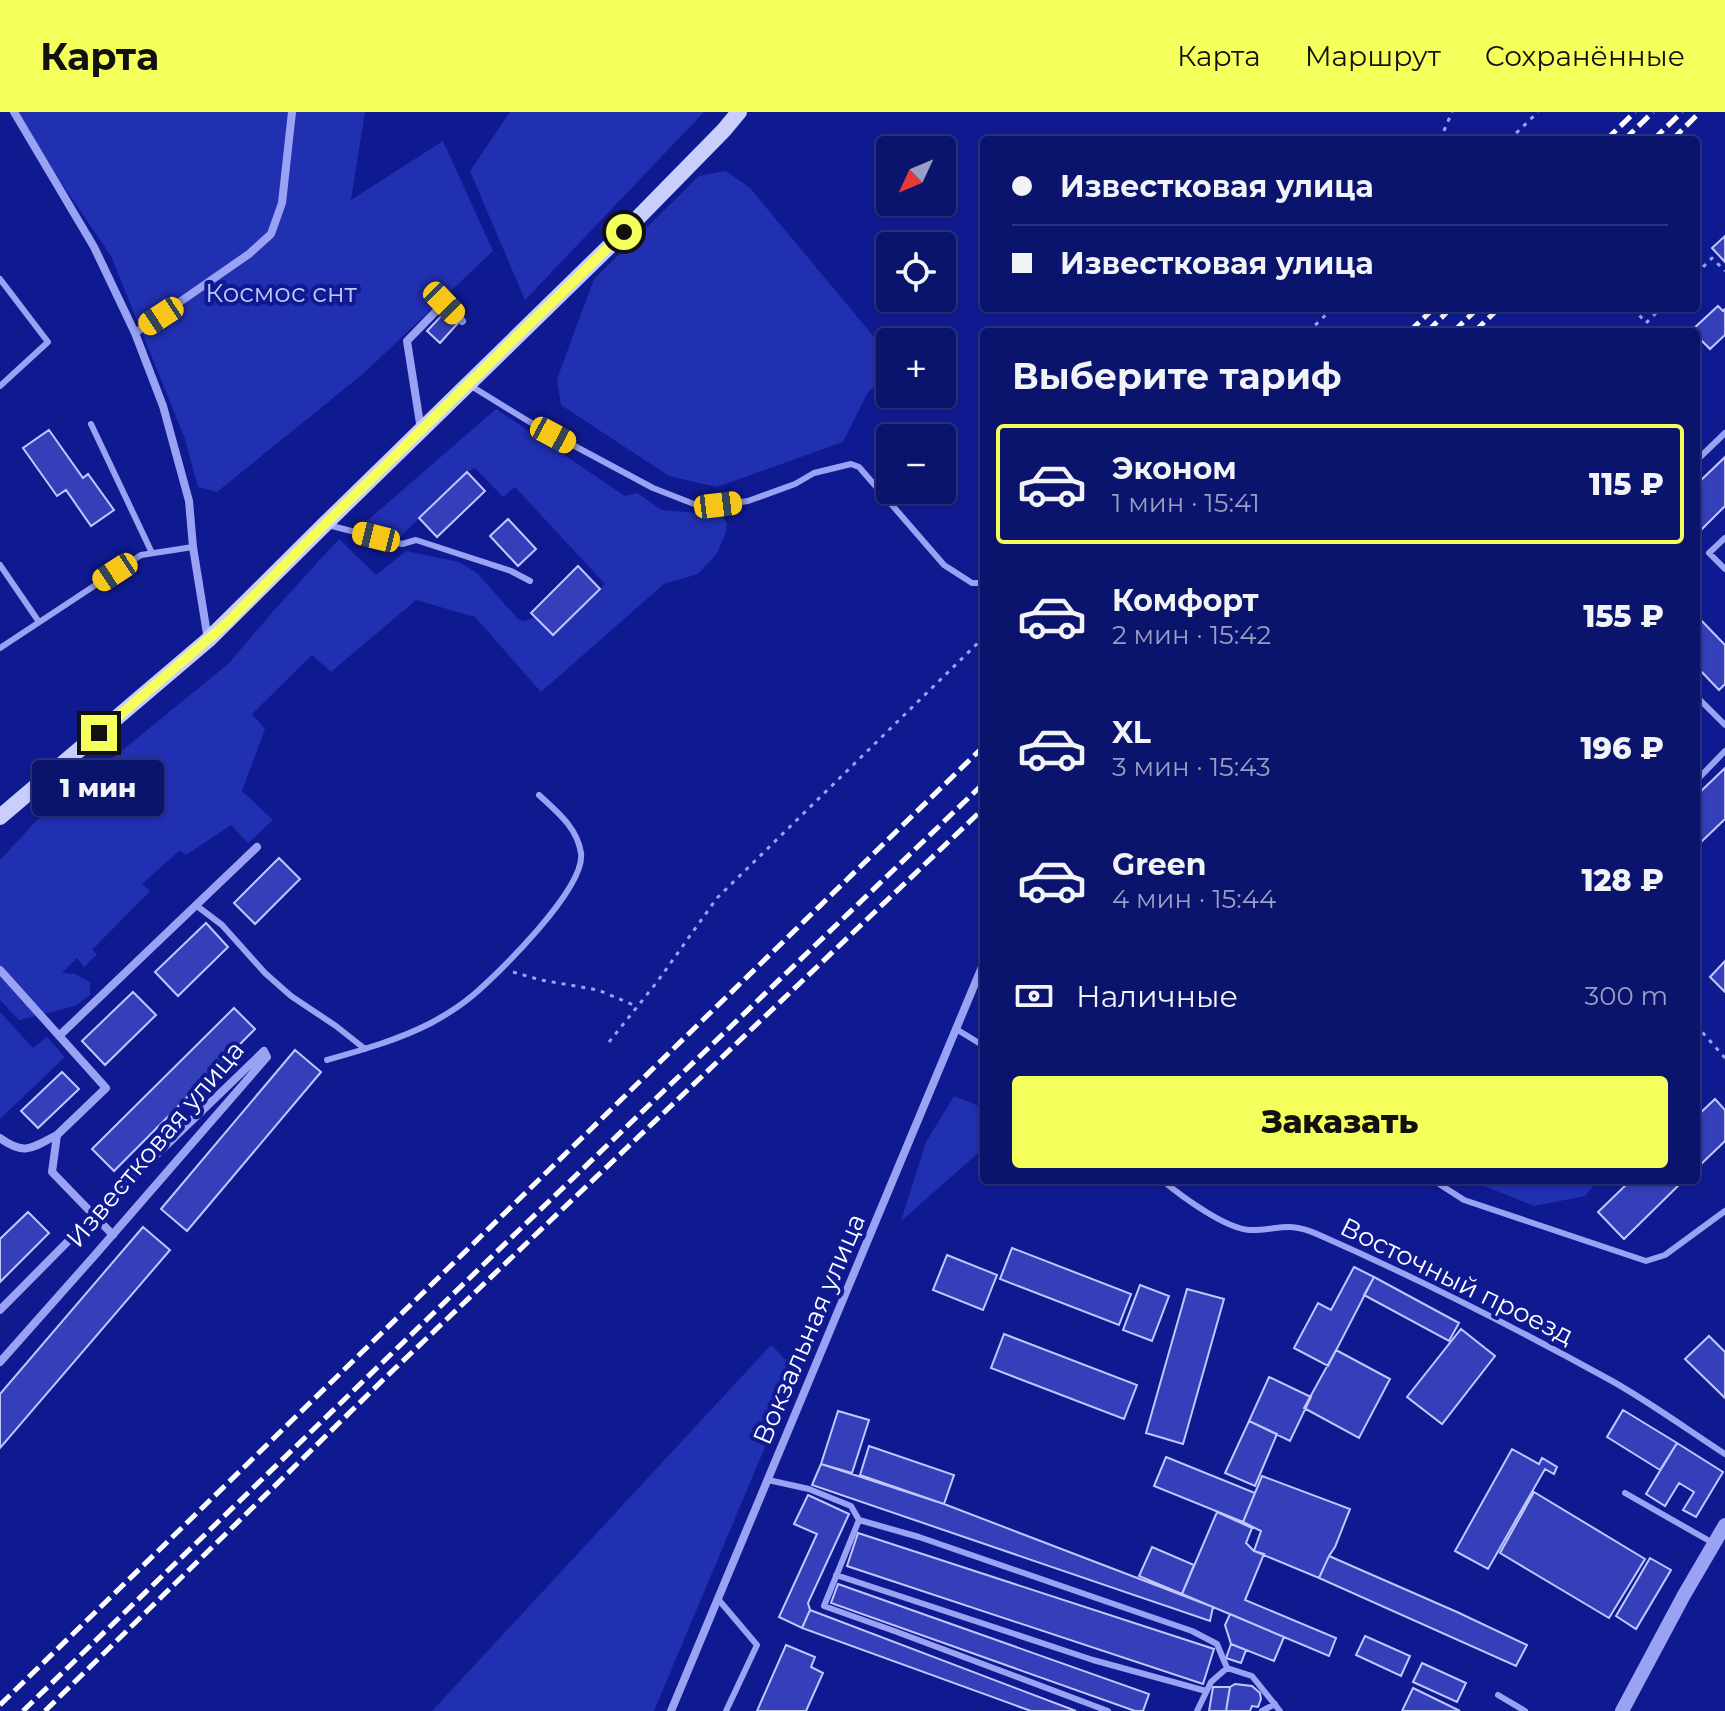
<!DOCTYPE html>
<html lang="ru">
<head>
<meta charset="utf-8">
<style>
  :root { --surface:#0b146d; --page:#192175; --text:#f1f3f6; --muted:#9a9ec2; --line:#2b3380; --accent:#f4ff5c }
  body { margin:0; font-family:Montserrat,sans-serif; background:var(--page); color:var(--text); height:100vh; display:flex; flex-direction:column; font-size:30px; white-space:nowrap }
  * { box-sizing:border-box; margin:0 }
  p { font-size:26px; color:var(--muted) }
  .icon { flex:none; width:44px; height:44px; fill:none; stroke:currentColor; stroke-width:2; stroke-linecap:round; stroke-linejoin:round }
  .map { position:relative; flex:1; overflow:hidden }
  .panel { position:absolute; left:980px; top:216px; width:720px; height:856px; display:flex; flex-direction:column; background:var(--surface); border-radius:8px; box-shadow:0 2px 6px #0004,0 0 0 2px var(--line) }
  .panel>* { flex:none }
  .banner { position:absolute; left:980px; top:24px; width:720px; height:176px; border-radius:8px; box-shadow:0 2px 6px #0004,0 0 0 2px var(--line); display:grid; align-content:center; height:176px; padding:0 32px; background:var(--surface) }
  .needle { width:52px; rotate:226deg }
  .controls { position:absolute; left:876px; top:24px; display:grid; gap:16px }
  .controls a { display:grid; place-items:center; width:80px; height:80px; border-radius:8px; background:var(--surface); box-shadow:0 2px 6px #0004,0 0 0 2px var(--line); font-size:40px }
  .end { position:absolute; width:36px; height:36px; margin:-18px; border:10px solid #f4ff5c; background:#111; box-shadow:0 0 0 4px #111 }
  .from { border-radius:50% }
  .bubble { position:absolute; height:56px; border-radius:8px; background:var(--surface); box-shadow:0 2px 6px #0004,0 0 0 2px var(--line); font-size:26px; font-weight:800; line-height:56px; text-align:center }
  .car { position:absolute; width:24px; height:48px; margin:-24px -12px; border-radius:10px; box-shadow:0 0 6px 2px #0007; background:linear-gradient(#f5c518 24%,#345 0 40%,#f5c518 0 76%,#345 0 86%,#f5c518 0) }
  .banner b { display:flex; align-items:center; gap:28px; height:76px; font-size:30px }
  .banner b+b { border-top:2px solid var(--line) }
  .banner i { width:20px; height:20px; background:var(--text) }
  ul { padding:0; list-style:none }
  li { display:flex; align-items:center; gap:24px; height:120px; margin:0 16px 12px; padding:0 16px; border:4px solid transparent; border-radius:8px }
  li div { flex:1 }
  li b { display:block; font-size:30px }
  li em { font-style:normal; font-weight:800 }
  li.on { border-color:var(--accent) }
  li>.icon { width:72px; height:72px; stroke-width:1.5 }
  h2 { padding:0 32px; font-size:36px; line-height:96px }
  .pay { display:flex; align-items:center; gap:20px; height:88px; padding:0 32px; font-size:30px }
  .pay p { margin-inline-start:auto }
  .cta { display:flex; gap:16px; margin-top:auto; padding:16px 32px }
  .cta a { flex:1; height:92px; border-radius:8px; background:var(--accent); color:#111; font-size:32px; font-weight:800; line-height:92px; text-align:center }
  header { display:flex; align-items:center; gap:48px; box-sizing:border-box; height:112px; padding:0 40px; background:var(--accent); color:#111 }
  header strong { font-size:38px }
  nav { display:flex; gap:44px; margin-inline-start:auto; font-size:28px }
  .map>svg:first-child { display:block }
  .green { fill:#212fb1 }
  .building { fill:#343fb9; stroke:#c2c8fe; stroke-width:2 }
  .lines { fill:none; stroke-linecap:round; stroke-linejoin:round }
  .path { stroke:#9aa3f3; stroke-width:3; stroke-dasharray:4 6; stroke-linecap:butt }
  .service { stroke:#9aa3f3; stroke-width:6 }
  .minor { stroke:#9aa3f3; stroke-width:8 }
  .tertiary { stroke:#9aa3f3; stroke-width:14 }
  .secondary { stroke:#c9cefd; stroke-width:16 }
  .rail { stroke:#fff; stroke-width:5; stroke-dasharray:14 6; stroke-linecap:butt }
  .route { stroke:#f4ff5c; stroke-width:10 }
  .labels { text-anchor:middle; dominant-baseline:central; stroke-width:8; stroke-linejoin:round; paint-order:stroke }
  .park-label { font-size:26px; fill:#c2c8fe; stroke:#0f1a91 }
  .street-label { font-size:26px; fill:#fff; stroke:#0f1a91 }
</style>
</head>
<body>
<header>
<strong>Карта</strong>
<nav><a>Карта</a><a>Маршрут</a><a>Сохранённые</a></nav>
</header>
<div class="map">
<svg width="1725" height="1599" viewBox="0 0 1725 1599">
  <rect width="100%" height="100%" fill="#0f1a91"/>
  <path class="green" d="M13 0H365L351 88 443 29 493 139 364 261 217 380 198 375 185 327 111 144Z
    M510 0H704L525 188 470 59Z
    M726 59 750 76 890 244V262L868 280 843 330 717 375 669 364 561 293 557 267 594 167 699 64Z
    M496 297 625 384 637 381 662 398 722 403 727 412 725 423 716 443 698 462 664 472 541 580 475 505 416 488 331 560 312 543 252 602 265 617 242 679 273 708 248 731 231 713 186 743 180 738 142 772 150 779 92 838 97 842 84 855 77 846 62 861 75 862 90 870V883L75 894 19 908 0 888V748L37 708 228 552 276 496 339 427 376 463 406 439 459 450 477 461 518 507 525 509 535 505 552 523 605 472 515 375 503 385 475 356 467 360 400 425 360 415Z
    M0 900 33 936 47 925 65 945 0 1007Z
    M954 984 984 996V1036L901 1109 926 1030Z
    M1469 1068H1598L1585 1084 1534 1094Z
    M771 1233 797 1259 654 1599H432Z"/>
  <path class="building" d="M1725 124V150L1712 136Z
    M1718 194 1723 199 1725 197V223L1710 237 1696 223V220L1692 218Z
    M445 200 458 211 440 231 427 219Z
    M49 318 83 366 88 362 114 398 91 414 66 378 57 384 23 336Z
    M1725 345V394L1696 423V373Z
    M467 360 485 379 437 425 419 406Z
    M508 407 536 437 518 454 490 424Z
    M578 454 600 477 553 523 531 501Z
    M1696 503 1725 533V572L1719 578 1696 554Z
    M1725 656V707L1696 735V684Z
    M279 746 300 767 255 812 234 791Z
    M206 811 228 835 178 884 155 860Z
    M1725 849V880L1710 865Z
    M133 880 156 903 105 953 82 929Z
    M234 896 255 917 114 1059 92 1037Z
    M295 938 321 960 187 1119 161 1097Z
    M62 960 79 977 38 1016 21 999Z
    M1715 987 1725 998V1029L1696 1057V1005Z
    M1631 1068H1684L1624 1127 1598 1100Z
    M28 1100 49 1121 0 1170V1127Z
    M143 1115 170 1138 0 1336V1282Z
    M1012 1136 1131 1182 1119 1213 1000 1167Z
    M947 1143 997 1163 983 1198 933 1178Z
    M1354 1155 1374 1165 1328 1254 1294 1236 1318 1191 1331 1198Z
    M1374 1165 1459 1211 1449 1229 1364 1183Z
    M1140 1173 1169 1184 1152 1229 1123 1218Z
    M1187 1177 1224 1187 1183 1332 1146 1321Z
    M1461 1217 1495 1244 1442 1312 1407 1285Z
    M1004 1222 1137 1273 1124 1307 991 1256Z
    M1709 1224 1725 1240V1286L1685 1247Z
    M1336 1238 1390 1267 1359 1326 1304 1296Z
    M1269 1265 1311 1285 1290 1329 1249 1309Z
    M1623 1298 1677 1331 1660 1358 1607 1325Z
    M838 1299 869 1308 852 1361 821 1352Z
    M1249 1309 1277 1322 1255 1374 1225 1361Z
    M1677 1331 1723 1360 1696 1405 1683 1398 1694 1380 1679 1371 1665 1394 1646 1382Z
    M869 1334 954 1363 944 1392 860 1363Z
    M1512 1337 1539 1352 1542 1346 1557 1355 1554 1362 1545 1357 1488 1457 1455 1439Z
    M1166 1345 1255 1381 1243 1410 1154 1374Z
    M821 1352 944 1392 1213 1495 1210 1509 812 1373Z
    M1262 1364 1350 1397 1335 1435 1329 1444 1319 1466 1254 1439 1261 1419 1243 1410Z
    M1534 1380 1645 1447 1609 1506 1500 1441Z
    M808 1383 849 1402 808 1491 810 1498 802 1516 779 1505 817 1422 794 1412Z
    M1217 1400 1252 1416 1246 1431 1254 1439 1264 1442 1245 1488 1336 1526 1329 1544 1182 1482Z
    M858 1421 1214 1537 1203 1572 847 1454Z
    M1152 1435 1194 1453 1182 1482 1139 1464Z
    M1329 1444 1457 1500 1527 1533 1516 1554 1319 1466Z
    M1650 1446 1671 1458 1636 1517 1616 1504Z
    M838 1472 1149 1582 1143 1599H1135L831 1491Z
    M810 1498 1076 1599H1031L802 1516Z
    M1230 1502 1284 1525 1274 1549 1231 1532 1225 1513Z
    M1365 1524 1410 1544 1401 1564 1356 1543Z
    M1231 1532 1246 1538 1241 1551 1226 1546Z
    M786 1533 815 1545 811 1555 823 1561 806 1599H757Z
    M1422 1551 1466 1571 1457 1590 1413 1570Z
    M1235 1572 1252 1574 1260 1581 1261 1587 1258 1595 1252 1594 1250 1599H1226L1230 1575Z
    M1213 1575H1230L1226 1599H1209Z
    M1413 1576 1460 1599H1402Z"/>
  <g class="lines">
    <path class="path" d="M1440 28 1452 0
      M1472 28H1475
      M1509 28 1538 0
      M1696 162 1712 146 1725 159
      M1633 196 1646 211 1661 196
      M1308 220 1333 196
      M513 860 541 868 598 878 636 894
      M1696 913 1725 946
      M609 930 657 870 717 786 984 525"/>
    <path class="service" d="M0 167 48 230 0 274
      M471 274 528 309 653 376 694 392 718 393 748 389 795 372 814 361 851 352 859 355 944 453 972 471H984
      M91 312 152 441
      M1696 349 1725 321
      M328 413 402 432 416 428 511 459 530 469
      M1725 426 1709 441 1725 457
      M0 453 39 510
      M0 536 141 443 193 435
      M1696 584 1725 613
      M1696 669 1725 639
      M197 794 222 813 265 861 291 884 336 914 365 937
      M956 917 984 934
      M327 948C362 938 398 928 431 911 444 904 460 894 472 884 498 862 586 776 581 741 577 715 557 700 539 683
      M1162 1068C1181 1084 1227 1118 1251 1118 1279 1118 1288 1109 1317 1122 1417 1166 1516 1216 1612 1269 1651 1291 1688 1318 1725 1342
      M1433 1068 1464 1088 1646 1149 1665 1143 1725 1099
      M768 1368 809 1377 851 1394 859 1408
      M1625 1381 1713 1431
      M836 1463 1093 1548 1206 1579
      M718 1487 757 1533 726 1599
      M1498 1583 1525 1599
      M1108 1599 897 1520 824 1494 859 1408 919 1425 1192 1519 1217 1532 1227 1556 1252 1564 1280 1599
      M1197 1599 1211 1570 1227 1556
      M1262 1599 1275 1592"/>
    <path class="minor" d="M14 0 94 135 135 221 163 294 189 389 193 435 208 528
      M135 221 249 142 271 122 282 91 292 0
      M421 318 407 229 444 191 462 209
      M0 858 106 976 57 1023 52 1060 113 1123
      M59 924 257 735
      M0 1026C25 1044 32 1036 57 1023
      M0 1198 93 1104 264 939
      M0 1250 95 1143 267 945 264 939
      M671 1599 984 850"/>
    <path class="tertiary" d="M1622 1599 1684 1483 1725 1413"/>
    <path class="secondary" d="M0 705 208 528 324 413 624 120 724 18 739 0"/>
    <path class="rail" d="M1606 28 1635 0
      M1624 28 1653 0
      M1653 28 1682 0
      M1672 28 1700 0
      M1409 220 1434 196
      M1427 220 1451 196
      M1453 220 1478 196
      M1474 220 1499 196
      M0 1593 984 634
      M23 1599 515 1122 984 671
      M45 1599 385 1266 984 696"/>
  </g>
  <g class="lines">
    <path class="route" d="M99 621 227 511 324 413 624 120"/>
  </g>
  <g class="labels">
    <g class="park-label">
      <text x="281" y="181">Космос снт</text>
    </g>
    <g class="street-label">
      <text transform="translate(155 1032) rotate(-50)">Известковая улица</text>
      <text transform="translate(1457 1169) rotate(26)">Восточный проезд</text>
      <text transform="translate(809 1217) rotate(-67)">Вокзальная улица</text>
    </g>
  </g>
</svg>
<div class="controls">
<a><svg class="needle" viewBox="-14 -14 28 28"><path d="M0-13l5 13h-10z" fill="#e53935"/><path d="M0 13l5-13h-10z" fill="#9a9ec2"/></svg></a>
<a><svg class="icon" aria-label="locate" viewBox="0 0 24 24"><circle cx="12" cy="12" r="6"/><path d="M12 2v4M12 18v4M2 12h4M18 12h4"/></svg></a>
<a>+</a>
<a>−</a>
</div>
<i class="end from" style="left:624px;top:120px"></i>
<i class="end" style="left:99px;top:621px"></i>
<div class="bubble" style="left:32px;top:648px;width:132px">1 мин</div>
<i class="car" style="left:444px;top:191px;rotate:136deg"></i>
<i class="car" style="left:161px;top:204px;rotate:237deg"></i>
<i class="car" style="left:553px;top:323px;rotate:118deg"></i>
<i class="car" style="left:718px;top:393px;rotate:83deg"></i>
<i class="car" style="left:376px;top:425px;rotate:284deg"></i>
<i class="car" style="left:115px;top:460px;rotate:237deg"></i>
<div class="banner">
<b><i class="from"></i>Известковая улица</b>
<b><i></i>Известковая улица</b>
</div>
<section class="panel">
<h2>Выберите тариф</h2>
<ul>
<li class="on"><svg class="icon" aria-label="car" viewBox="0 0 24 24"><path d="M5 17H2v-5l4-1 3-4h7l3 4 3 1v5h-3M9 17h6M6 11h13"/><circle cx="7" cy="17" r="2"/><circle cx="17" cy="17" r="2"/></svg><div><b>Эконом</b><p>1 мин · 15:41</p></div><em>115 ₽</em></li>
<li><svg class="icon" aria-label="car" viewBox="0 0 24 24"><path d="M5 17H2v-5l4-1 3-4h7l3 4 3 1v5h-3M9 17h6M6 11h13"/><circle cx="7" cy="17" r="2"/><circle cx="17" cy="17" r="2"/></svg><div><b>Комфорт</b><p>2 мин · 15:42</p></div><em>155 ₽</em></li>
<li><svg class="icon" aria-label="car" viewBox="0 0 24 24"><path d="M5 17H2v-5l4-1 3-4h7l3 4 3 1v5h-3M9 17h6M6 11h13"/><circle cx="7" cy="17" r="2"/><circle cx="17" cy="17" r="2"/></svg><div><b>XL</b><p>3 мин · 15:43</p></div><em>196 ₽</em></li>
<li><svg class="icon" aria-label="car" viewBox="0 0 24 24"><path d="M5 17H2v-5l4-1 3-4h7l3 4 3 1v5h-3M9 17h6M6 11h13"/><circle cx="7" cy="17" r="2"/><circle cx="17" cy="17" r="2"/></svg><div><b>Green</b><p>4 мин · 15:44</p></div><em>128 ₽</em></li>
</ul>
<div class="pay"><svg class="icon" aria-label="cash" viewBox="0 0 24 24"><path d="M3 7h18v10H3z"/><circle cx="12" cy="12" r="2"/></svg>Наличные<p>300 m</p></div>
<div class="cta"><a>Заказать</a></div>
</section>
</div>
</body>
</html>
